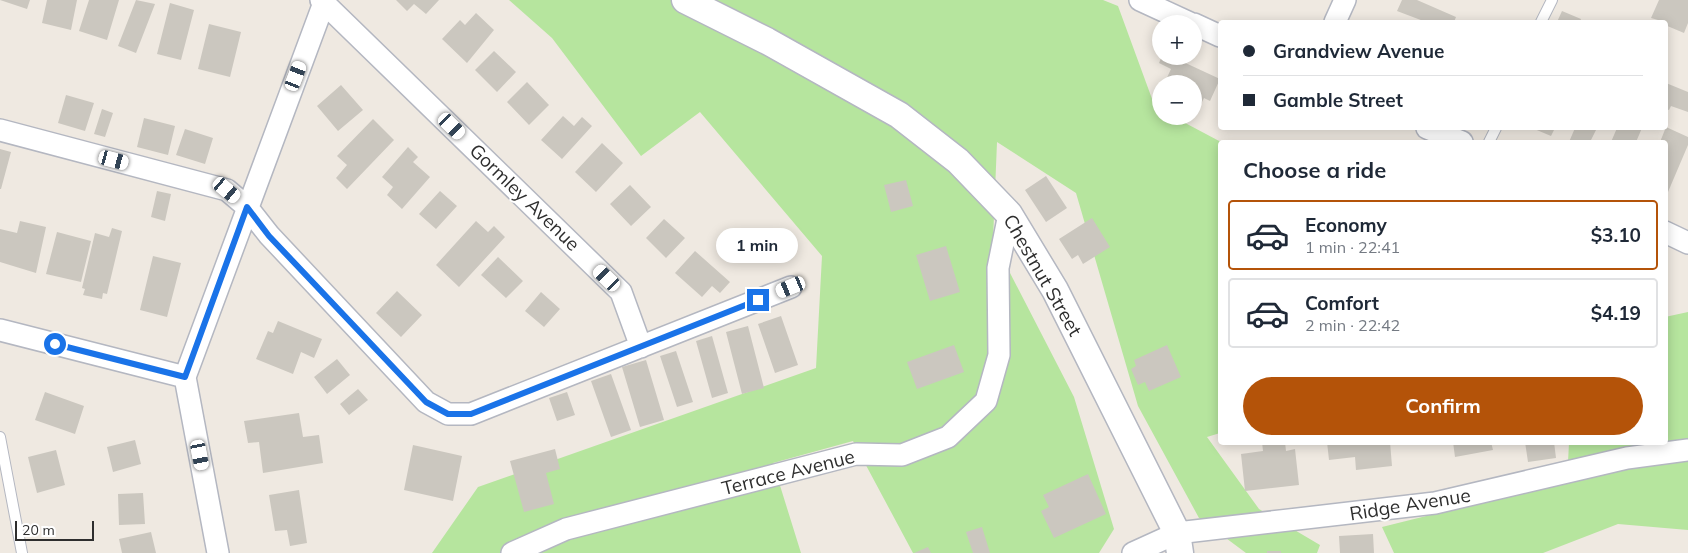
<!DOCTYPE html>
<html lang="en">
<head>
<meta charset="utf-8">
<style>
  :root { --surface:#fff; --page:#f6f6f7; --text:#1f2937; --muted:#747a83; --line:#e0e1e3; --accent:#b45309 }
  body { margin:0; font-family:Mulish,sans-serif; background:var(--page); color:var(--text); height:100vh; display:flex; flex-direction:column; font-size:19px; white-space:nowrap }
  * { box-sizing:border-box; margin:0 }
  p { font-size:16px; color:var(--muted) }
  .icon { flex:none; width:28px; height:28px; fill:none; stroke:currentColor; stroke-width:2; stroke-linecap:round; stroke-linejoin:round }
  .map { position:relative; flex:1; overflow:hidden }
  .details { position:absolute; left:1218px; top:140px; width:450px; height:305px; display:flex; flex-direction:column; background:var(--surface); border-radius:5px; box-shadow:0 2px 12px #0003 }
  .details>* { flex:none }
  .hud { position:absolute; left:1218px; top:20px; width:450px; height:110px; border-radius:5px; box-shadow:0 2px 12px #0003; display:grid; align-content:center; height:110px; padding:0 25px; background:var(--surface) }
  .tools { position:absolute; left:1152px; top:15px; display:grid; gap:10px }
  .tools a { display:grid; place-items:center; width:50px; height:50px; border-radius:50%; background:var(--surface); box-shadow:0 2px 12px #0003; font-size:25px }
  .scale { position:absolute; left:15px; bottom:12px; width:79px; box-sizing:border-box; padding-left:5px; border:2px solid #2e2e2e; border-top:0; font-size:14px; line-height:18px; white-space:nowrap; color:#2e2e2e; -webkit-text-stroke:4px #fff; paint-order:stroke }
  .end { position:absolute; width:22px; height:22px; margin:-11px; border:6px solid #1a73e8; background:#fff; box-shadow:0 0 0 2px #fff }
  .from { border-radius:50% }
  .bubble { position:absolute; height:35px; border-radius:18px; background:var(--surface); box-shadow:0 2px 12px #0003; font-size:16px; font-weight:700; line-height:35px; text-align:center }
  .car { position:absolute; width:15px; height:30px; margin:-15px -8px; border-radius:6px; box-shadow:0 0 4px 1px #0007; background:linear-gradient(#fff 24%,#345 0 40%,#fff 0 76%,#345 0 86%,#fff 0) }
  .hud b { display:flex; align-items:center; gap:18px; height:48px; font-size:19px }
  .hud b+b { border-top:1px solid var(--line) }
  .hud i { width:12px; height:12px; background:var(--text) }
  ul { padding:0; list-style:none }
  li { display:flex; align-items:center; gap:15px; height:70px; margin:0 10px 8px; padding:0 15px; border:2px solid var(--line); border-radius:5px }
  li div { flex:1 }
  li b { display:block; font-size:19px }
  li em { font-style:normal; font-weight:700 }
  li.active { border-color:var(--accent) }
  li>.icon { width:45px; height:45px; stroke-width:1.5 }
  h2 { padding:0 25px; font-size:22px; line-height:60px }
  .action { display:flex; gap:10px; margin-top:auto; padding:10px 25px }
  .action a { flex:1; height:58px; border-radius:30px; background:var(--accent); color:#fff; font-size:20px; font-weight:700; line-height:58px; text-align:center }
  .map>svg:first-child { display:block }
  .green { fill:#b6e59e }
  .building { fill:#cbc7bf }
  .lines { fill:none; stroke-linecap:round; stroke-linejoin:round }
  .service-casing { stroke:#b4b7c1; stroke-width:12 }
  .minor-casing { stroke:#b4b7c1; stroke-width:24 }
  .tertiary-casing { stroke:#b4b7c1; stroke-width:29 }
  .service { stroke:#fff; stroke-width:10 }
  .minor { stroke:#fff; stroke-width:21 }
  .tertiary { stroke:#fff; stroke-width:26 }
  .route { stroke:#1a73e8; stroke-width:6 }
  .labels { text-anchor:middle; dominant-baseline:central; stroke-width:4; stroke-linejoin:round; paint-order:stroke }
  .street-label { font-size:19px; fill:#2e2e2e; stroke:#fff }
</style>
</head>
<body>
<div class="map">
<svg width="1688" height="553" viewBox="0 0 1688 553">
  <rect width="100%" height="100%" fill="#efe9e1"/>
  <path class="green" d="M509 0H1103L1118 6 1155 107 1161 110V116H1172L1221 142 1220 433 1207 437 1259 509 1320 545 1317 553H1246L1199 518 1138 406 1076 193 997 142 993 240 1074 397 1114 529 1099 553H913L853 441 773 463 801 553H432L478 487 816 368 822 256 700 112 641 156 552 38Z
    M1688 312V530L1618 524 1543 553H1394L1382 527 1567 481 1569 443 1665 442V317Z"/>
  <path class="building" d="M0 0H30L27 9Z
    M47 0H77L71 30 42 23Z
    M89 0H119L107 40 79 31Z
    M136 0 155 4 136 53 118 46Z
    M396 0H439L426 14 414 4 407 11Z
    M1402 0H1417L1456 17 1454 22H1426L1397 11Z
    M1659 0H1688V23L1684 33 1665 25V22L1651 18Z
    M170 3 194 10 181 60 157 54Z
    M1562 11 1581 19 1580 22H1557Z
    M476 13 494 30 467 63 442 39 460 20 465 25Z
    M209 24 241 32 230 77 198 69Z
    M494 51 516 72 497 92 475 70Z
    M1162 56H1181L1179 60 1220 79 1210 101 1204 98 1199 108 1194 105V84H1164L1171 69 1159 63Z
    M527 82 549 105 529 125 507 102Z
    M1666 83 1688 92V112L1671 106 1669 110 1665 109Z
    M341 85 363 110 338 131 317 106Z
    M66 95 94 103 85 131 58 123Z
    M102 109 113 113 105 137 94 134Z
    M563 116 574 126 582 117 592 126 562 159 541 140Z
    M144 118 175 126 168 155 137 147Z
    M373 119 394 140 347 189 336 178 347 165 337 156Z
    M1666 127 1688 137V145L1668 192 1665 190V142H1660Z
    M1532 128H1555L1551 136Z
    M1575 128H1597L1590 142H1569Z
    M1617 128H1642L1636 142H1611Z
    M185 129 213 138 205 164 176 155Z
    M602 143 623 163 596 192 575 172Z
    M408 147 418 157 413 162 430 177 402 209 387 195 393 187 382 177Z
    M0 149 11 152 1 189H0Z
    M1046 176 1067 208 1046 222 1025 190Z
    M906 180 913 206 891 212 884 185Z
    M630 185 651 207 631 226 610 204Z
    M157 191 171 194 165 221 151 217Z
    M440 191 457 206 436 229 419 214Z
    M1092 218 1110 247 1083 264 1078 255 1072 259 1059 239Z
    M664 219 685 238 666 258 646 238Z
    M20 221 46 227 36 273 0 262V229L17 233Z
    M476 221 488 232 494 226 505 237 459 287 436 265Z
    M112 228 122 231 107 294 103 293 102 299 83 295 85 289 82 288 95 233 109 237Z
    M57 232 91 241 81 282 46 274Z
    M946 246 960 292 930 301 916 255Z
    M695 251 730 282 720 293 712 286 702 297 675 273Z
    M153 256 181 263 167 317 140 310Z
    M498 257 523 281 506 298 481 275Z
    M397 291 422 315 401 337 376 313Z
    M541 292 560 309 544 327 525 311Z
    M781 316 798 365 775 373 758 324Z
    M278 321 322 339 314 358 301 352 293 374 256 359 268 331 273 333Z
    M748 326 764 388 742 394 726 332Z
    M712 336 728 393 712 398 696 341Z
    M954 345 964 372 917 389 907 362Z
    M1167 345 1181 377 1149 391 1145 382 1138 385 1131 369 1136 366 1134 360Z
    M676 351 693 402 677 407 660 356Z
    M337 359 350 375 327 394 314 377Z
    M646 360 664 420 640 427 622 367Z
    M611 374 631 430 611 437 591 381Z
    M358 389 368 400 349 415 340 404Z
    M45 392 84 406 75 434 35 420Z
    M567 392 575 415 557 421 549 398Z
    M299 413 303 437 319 435 323 463 263 473 259 442 248 443 244 421Z
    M135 440 141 464 113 472 107 447Z
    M1262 442H1285L1286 451 1295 449 1299 485 1245 491 1241 454 1263 451Z
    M1327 442H1390L1392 466 1356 470 1355 457 1329 460Z
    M1453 442H1491L1493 450 1455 457Z
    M1525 442H1554L1556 458 1528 462Z
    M413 445 462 456 453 501 404 490Z
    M555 449 560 469 546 473 554 504 524 512 510 461Z
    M56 450 65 485 37 493 28 457Z
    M1088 474 1106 514 1054 538 1041 511 1049 507 1043 495Z
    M299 490 307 543 290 546 287 530 275 531 269 495Z
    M143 493 145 524 119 525 118 494Z
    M982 527 990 553H973L966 532Z
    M151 532 156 553H122L119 539Z
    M1373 534 1374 553H1340L1339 536Z
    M928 547 931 553H914Z
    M1267 551H1281V553H1267Z"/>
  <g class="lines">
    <g class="service-casing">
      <path id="service" d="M1541 22 1552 0
        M1489 142 1496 128
        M0 437 22 553"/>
    </g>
    <g class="minor-casing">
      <path id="minor" d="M321 0 621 292 641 347
        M1140 0 1192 24
        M1335 22 1345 0
        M1194 24 1220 36
        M1427 128 1462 142
        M0 130 227 190 247 207 269 235 426 402 448 414H471L791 287
        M1665 232 1688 243
        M0 330 185 377 218 553
        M185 377 325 0
        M512 553 566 529 856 454 902 455 948 437 986 401 999 355 998 268 1009 214
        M1133 553 1177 533 1435 503 1627 458 1688 450"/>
    </g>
    <g class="tertiary-casing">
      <path id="tertiary" d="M685 0 767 41 899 115 958 161 1009 214 1055 290 1177 533 1180 553"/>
    </g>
    <use href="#service" class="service"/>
    <use href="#minor" class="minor"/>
    <use href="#tertiary" class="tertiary"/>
  </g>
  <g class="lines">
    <path class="route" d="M55 344 185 377 247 207 269 236 426 402 448 414H471L758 300"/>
  </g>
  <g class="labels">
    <g class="street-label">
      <text transform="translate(525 197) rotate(44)">Gormley Avenue</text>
      <text transform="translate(1043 275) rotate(60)">Chestnut Street</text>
      <text transform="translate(788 472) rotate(-14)">Terrace Avenue</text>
      <text transform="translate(1410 504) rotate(-9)">Ridge Avenue</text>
    </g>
  </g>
</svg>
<div class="tools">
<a>+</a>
<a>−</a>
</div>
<div class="scale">20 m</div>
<i class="end from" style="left:55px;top:344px"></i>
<i class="end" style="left:758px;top:300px"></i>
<div class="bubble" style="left:716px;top:228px;width:82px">1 min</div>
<i class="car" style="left:296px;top:76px;rotate:21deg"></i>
<i class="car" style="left:452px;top:126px;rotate:134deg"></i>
<i class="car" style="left:114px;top:160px;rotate:105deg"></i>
<i class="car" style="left:227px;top:190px;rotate:130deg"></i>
<i class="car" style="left:607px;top:278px;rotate:314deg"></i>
<i class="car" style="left:791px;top:287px;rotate:248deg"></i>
<i class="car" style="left:200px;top:455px;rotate:169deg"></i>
<div class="hud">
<b><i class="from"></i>Grandview Avenue</b>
<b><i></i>Gamble Street</b>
</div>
<section class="details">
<h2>Choose a ride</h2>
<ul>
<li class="active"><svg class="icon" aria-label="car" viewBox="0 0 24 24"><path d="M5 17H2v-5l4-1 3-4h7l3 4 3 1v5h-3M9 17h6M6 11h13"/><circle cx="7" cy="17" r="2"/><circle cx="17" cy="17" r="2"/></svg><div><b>Economy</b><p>1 min · 22:41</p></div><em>$3.10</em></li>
<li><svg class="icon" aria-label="car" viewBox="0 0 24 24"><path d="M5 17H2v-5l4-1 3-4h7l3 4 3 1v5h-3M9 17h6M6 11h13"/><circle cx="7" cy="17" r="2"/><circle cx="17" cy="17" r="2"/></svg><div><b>Comfort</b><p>2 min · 22:42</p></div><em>$4.19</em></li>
</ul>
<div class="action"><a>Confirm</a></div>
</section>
</div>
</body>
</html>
